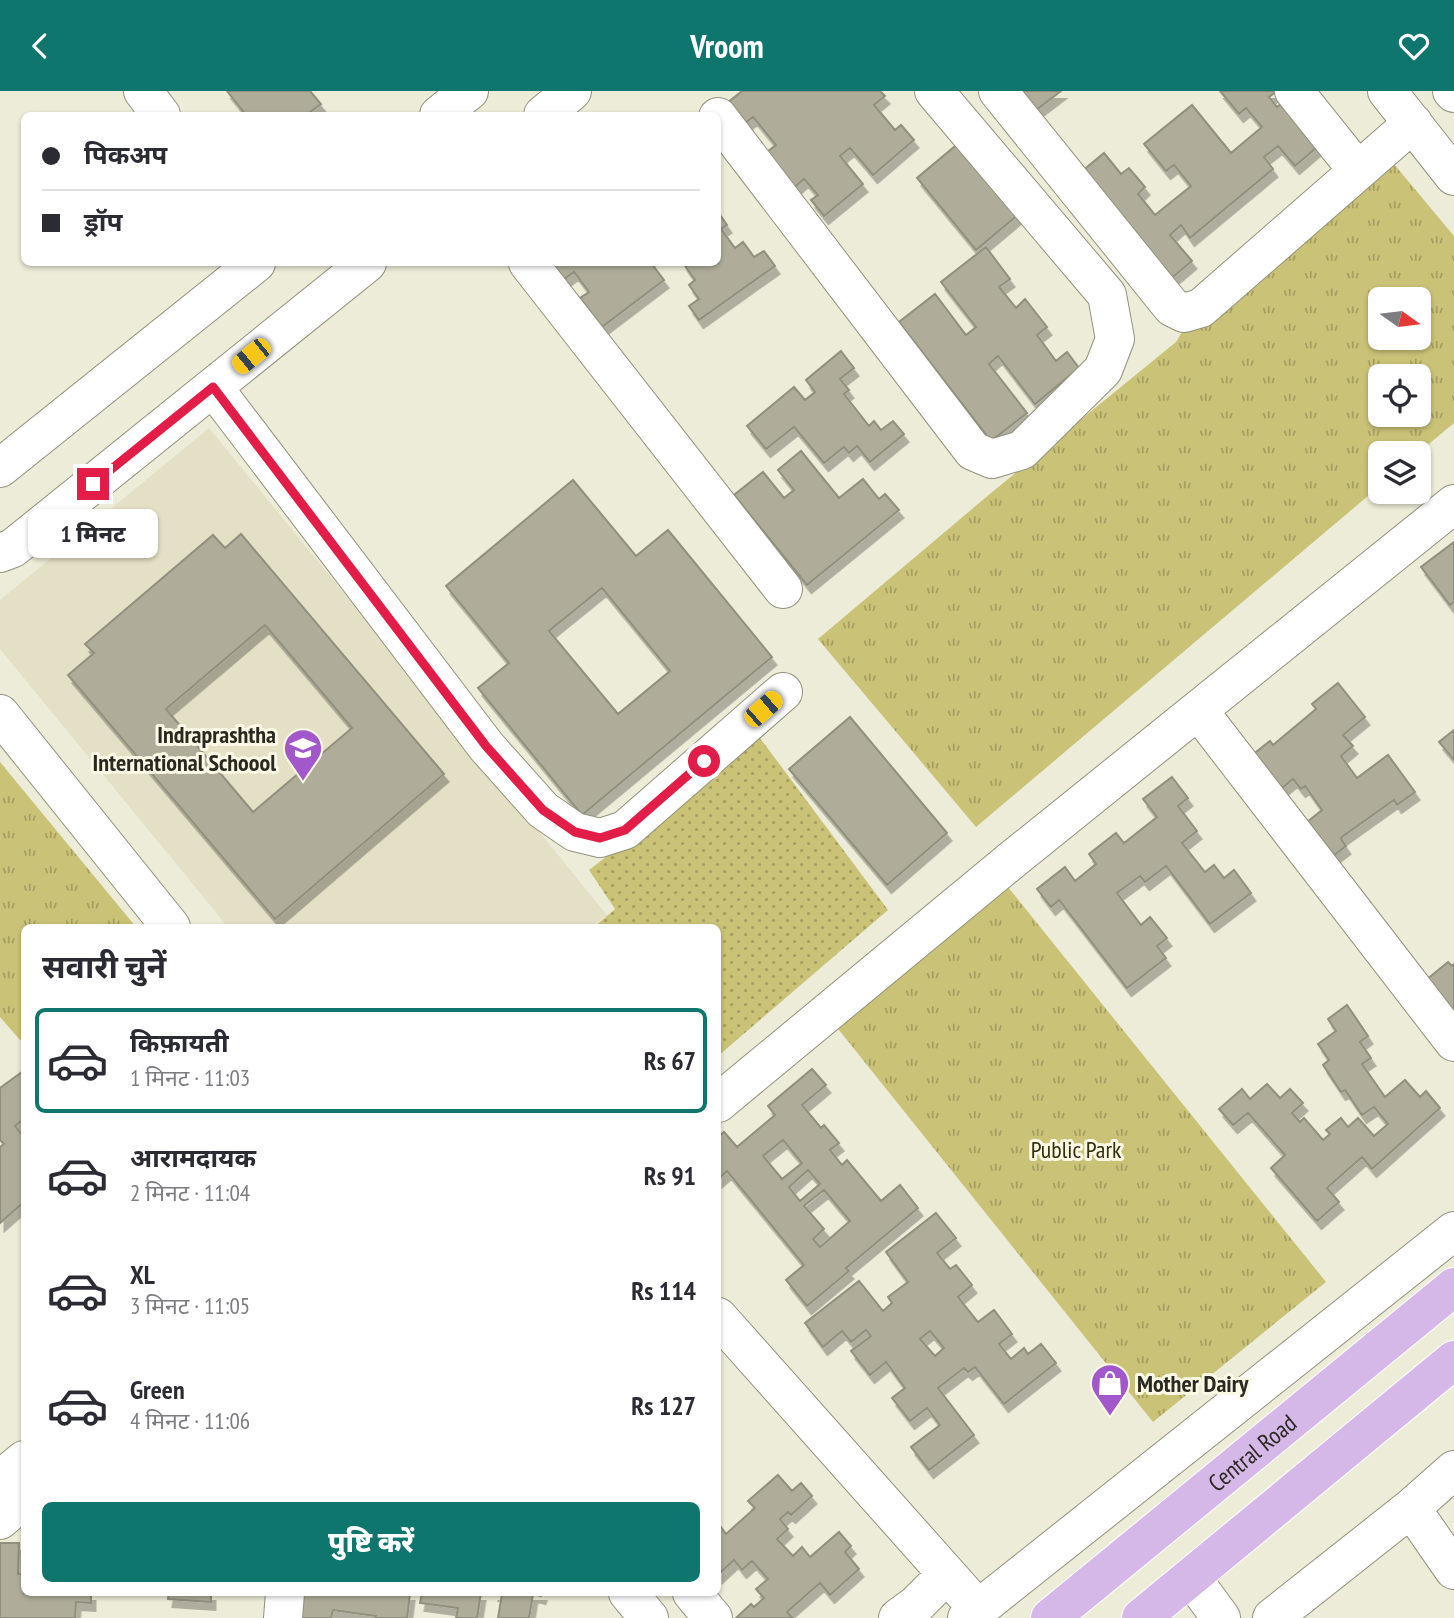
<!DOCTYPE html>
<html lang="hi">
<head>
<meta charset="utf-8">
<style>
  :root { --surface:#fff; --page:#f7f7f7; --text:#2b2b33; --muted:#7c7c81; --line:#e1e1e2; --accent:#0f766e }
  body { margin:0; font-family:"PT Sans Narrow","Noto Sans Devanagari",sans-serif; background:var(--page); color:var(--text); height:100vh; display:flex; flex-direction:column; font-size:26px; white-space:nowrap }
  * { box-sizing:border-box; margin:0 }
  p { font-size:23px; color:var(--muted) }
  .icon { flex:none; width:38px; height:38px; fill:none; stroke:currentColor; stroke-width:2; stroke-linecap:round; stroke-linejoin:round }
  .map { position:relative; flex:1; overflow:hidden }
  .side { position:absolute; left:21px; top:833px; width:700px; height:672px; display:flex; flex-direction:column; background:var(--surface); border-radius:10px; box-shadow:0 2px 5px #0004 }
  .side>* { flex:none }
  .guide { position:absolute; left:21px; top:21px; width:700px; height:154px; border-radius:10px; box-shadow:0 2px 5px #0004; display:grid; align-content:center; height:154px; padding:0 21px; background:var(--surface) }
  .needle { width:46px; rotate:104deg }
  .buttons { position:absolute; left:1368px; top:196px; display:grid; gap:14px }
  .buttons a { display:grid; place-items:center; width:63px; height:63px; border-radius:10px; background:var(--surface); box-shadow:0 2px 5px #0004; font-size:35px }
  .end { position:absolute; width:32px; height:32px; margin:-16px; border:9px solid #e11d48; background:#fff; box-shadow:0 0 0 4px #fff }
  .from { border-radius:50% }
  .bubble { position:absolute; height:49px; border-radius:10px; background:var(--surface); box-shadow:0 2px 5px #0004; font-size:23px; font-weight:800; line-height:49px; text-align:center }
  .car { position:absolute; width:21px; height:42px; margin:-21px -10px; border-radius:9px; box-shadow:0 0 5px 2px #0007; background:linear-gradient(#f5c518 24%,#345 0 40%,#f5c518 0 76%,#345 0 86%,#f5c518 0) }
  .guide b { display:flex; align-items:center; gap:24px; height:66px; font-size:26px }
  .guide b+b { border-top:2px solid var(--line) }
  .guide i { width:18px; height:18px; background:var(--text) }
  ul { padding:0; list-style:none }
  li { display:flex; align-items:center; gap:21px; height:105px; margin:0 14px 10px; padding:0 7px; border:4px solid transparent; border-radius:10px }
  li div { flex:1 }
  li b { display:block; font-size:26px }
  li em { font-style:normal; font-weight:800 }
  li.on { border-color:var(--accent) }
  li>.icon { width:63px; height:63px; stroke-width:1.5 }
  h2 { padding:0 21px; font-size:32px; line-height:84px }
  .primary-button { display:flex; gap:14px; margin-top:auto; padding:14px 21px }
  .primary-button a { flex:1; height:80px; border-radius:10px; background:var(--accent); color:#fff; font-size:28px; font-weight:800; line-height:80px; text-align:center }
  header { display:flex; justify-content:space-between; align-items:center; height:91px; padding:0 21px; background:var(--accent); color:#fff; font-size:32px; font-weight:800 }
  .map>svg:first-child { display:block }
  .built { fill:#e3e0c5 }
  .grass { fill:url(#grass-dots) }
  .park { fill:url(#park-tufts); fill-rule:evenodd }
  .building { fill:#afad9a; stroke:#918f7d; stroke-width:2; fill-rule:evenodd; filter:url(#shadow) }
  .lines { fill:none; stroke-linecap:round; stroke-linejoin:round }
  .minor-casing { stroke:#92917e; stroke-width:40 }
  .major-casing { stroke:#fff; stroke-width:40 }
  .minor { stroke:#fff; stroke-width:38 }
  .major { stroke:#d6b8e8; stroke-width:38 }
  .route { stroke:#e11d48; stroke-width:9 }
  .labels { text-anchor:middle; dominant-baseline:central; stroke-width:6; stroke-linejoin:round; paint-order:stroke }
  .poi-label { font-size:24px; font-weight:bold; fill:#292821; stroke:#fbf9e5; text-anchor:end }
  .park-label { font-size:24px; fill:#332f0a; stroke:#fbf9e5 }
  .street-label { font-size:24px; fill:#292821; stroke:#fbf9e5 }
</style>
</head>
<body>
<header><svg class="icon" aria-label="back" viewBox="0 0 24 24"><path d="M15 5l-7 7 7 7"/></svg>Vroom<svg class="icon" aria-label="heart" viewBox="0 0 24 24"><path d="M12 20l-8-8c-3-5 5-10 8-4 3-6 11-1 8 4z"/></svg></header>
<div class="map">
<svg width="1454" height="1527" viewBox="0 0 1454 1527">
  <defs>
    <pattern id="grass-dots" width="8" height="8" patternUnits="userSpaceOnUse" patternTransform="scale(1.75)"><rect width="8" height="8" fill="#cac277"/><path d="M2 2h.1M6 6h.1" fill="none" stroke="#a49e61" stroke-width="1.8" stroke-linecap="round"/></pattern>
    <pattern id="park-tufts" width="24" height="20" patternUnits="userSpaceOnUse" patternTransform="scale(1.75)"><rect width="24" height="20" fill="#cac277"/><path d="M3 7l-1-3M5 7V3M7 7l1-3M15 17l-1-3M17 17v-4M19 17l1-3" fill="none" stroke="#a49e61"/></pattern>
    <filter id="shadow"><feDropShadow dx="4.5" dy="8" stdDeviation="0" flood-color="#0004"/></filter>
  </defs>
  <rect width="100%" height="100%" fill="#edecd8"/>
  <path class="built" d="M209 337 607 824 591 836H228L0 558V509Z"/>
  <path class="grass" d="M760 647 888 819 718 965V836H594L615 818 589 779Z"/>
  <path class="park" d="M1388 66 1454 145V332L1418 362H1381V394L976 736 818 548 991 402 1176 251 1186 234ZM1381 208H1419V247H1381ZM1381 285H1419V324H1381Z
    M0 671 136 836H24V945L20 949 0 926Z
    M999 785 1326 1191 1153 1331 827 924Z"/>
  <path class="building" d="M227 0H310L321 13 306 24H246Z
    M742 0H880L885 5 874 14 895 39 901 34 914 49 873 84 850 57 840 65 863 93 824 125 811 109 818 104 804 88 795 96 767 61 776 54 753 26 743 34 726 13Z
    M1013 0H1061L1031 23Z
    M1220 0H1277L1269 6 1277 16 1287 8 1323 51 1295 75 1278 55 1264 66 1273 78 1190 147 1181 134 1170 144 1192 170 1168 190 1080 82 1104 62 1121 83 1129 77 1145 96 1138 103 1155 124 1191 95 1174 74 1166 80 1144 53 1192 14 1231 62 1262 36 1246 17 1239 23Z
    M966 46 1025 118 976 159 917 87Z
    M718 121 727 134 721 138 735 157 743 151 754 166 764 160 775 175 699 229 689 215 699 208 689 194 695 189 683 172H718Z
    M986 156 1010 188 999 196 1016 217 1025 208 1047 236 1037 244 1056 270 1067 261 1079 277 1035 313 998 265 989 273 1027 322 991 350 899 231 935 203 966 244 976 236 941 191Z
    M550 172H651L664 189 602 236 580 207 589 201 574 181 563 189Z
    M841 260 854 277 840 288 849 299 844 303 869 335 874 330 881 339 893 330 904 343 870 371 857 355 849 362 844 356 824 372 794 336 766 358 747 335 794 296 805 309 815 301 806 289Z
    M801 360 839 407 863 388 879 408 885 403 899 419 807 494 734 404 763 381 784 407 794 399 778 379Z
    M573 389 636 465 668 439 772 566 582 724 478 597 509 572 446 495ZM602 497 670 580 618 623 549 540Z
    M241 443 444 683 275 828 68 584 94 562 85 553 213 444 225 457ZM265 534 352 637 253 721 166 618Z
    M1454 451V511L1450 514 1421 476Z
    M1338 592 1365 626 1343 644 1353 655 1341 665 1357 687 1388 664 1415 701 1397 714 1394 709 1342 746 1341 748 1346 755 1328 769 1301 736 1322 719 1305 695 1301 698 1293 688 1269 708 1241 673 1270 650 1273 654 1316 618 1312 613Z
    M850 626 947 742 887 794 789 678Z
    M1454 639V669L1439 651Z
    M1172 686 1188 707 1178 715 1197 740 1182 752 1205 781 1214 774 1224 787 1234 779 1251 802 1210 833 1166 775 1145 791 1140 785 1117 802 1141 834 1150 826 1167 847 1157 855 1166 867 1127 897 1059 809 1051 816 1037 798 1065 776 1075 790 1096 773 1089 763 1116 742 1124 752 1157 726 1143 708Z
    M1448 871 1452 875 1454 873V925L1420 894Z
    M1347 914 1368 945 1360 951 1371 967 1362 973 1385 1006 1405 989 1420 1006 1426 1000 1440 1017 1372 1078 1362 1066 1327 1097 1339 1111 1317 1130 1271 1077 1285 1064 1248 1022 1233 1034 1219 1018 1242 998 1250 1008 1267 993 1280 1007 1290 998 1303 1012 1292 1022 1300 1031 1304 1027 1323 1049 1330 1043 1326 1039 1341 1027 1348 1036 1358 1027 1374 1045 1388 1033 1374 1016 1362 1024 1345 999 1341 1001 1323 974 1329 969 1318 953 1336 940 1328 928Z
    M812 978 826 994 802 1014 821 1037 824 1034 839 1052 830 1059 842 1074 847 1069 881 1110 900 1094 918 1117 846 1177 849 1180 807 1215 786 1189 804 1174 727 1080 718 1088V1046L724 1041 737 1056 775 1024 768 1015ZM783 1049 802 1072 782 1088 763 1065ZM808 1079 820 1093 800 1110 789 1096ZM824 1099 850 1130 820 1156 813 1148 824 1138 804 1115Z
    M22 981 24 984V1028L15 1035 24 1046V1111L0 1132V1056L4 1053 0 1049V997Z
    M936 1122 956 1147 937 1162 950 1178 956 1174 972 1194 958 1206 978 1231 994 1219 1012 1243 999 1253 1011 1268 1024 1257 1028 1263 1041 1253 1056 1272 1004 1313 975 1276 968 1281 964 1277 938 1297 974 1344 929 1379 911 1356 940 1334 927 1317 910 1330 892 1307 905 1297 886 1271 870 1284 851 1260 871 1245 866 1239 851 1251 842 1240 823 1256 805 1232 859 1190 883 1220 892 1212 888 1206 908 1191 886 1161ZM930 1240 944 1257 935 1265 920 1248Z
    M778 1384 792 1400 801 1392 812 1405 791 1424 788 1421 780 1428 788 1438 777 1448 793 1465 802 1456 810 1466 839 1441 851 1455 845 1461 859 1478 830 1504 820 1492 787 1521 793 1527H736L751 1513 754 1516 764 1507 756 1498 768 1488 752 1470 742 1479 734 1469 718 1484V1432L726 1443 755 1417 748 1410Z
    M0 1452H19L18 1483H24V1502H91V1512L76 1511 75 1527H0Z
    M169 1502H211V1511L168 1508Z
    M297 1502H410L407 1527H376V1525L333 1519 331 1527H294Z
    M422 1502H481L477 1527H456L458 1517 420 1512Z
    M493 1502H542L541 1505 533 1503 529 1527H498L502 1503Z"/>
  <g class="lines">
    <g class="minor-casing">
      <path id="minor" d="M143 0 161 24
        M998 0 1172 216 1184 222 1201 217 1413 32
        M1294 0 1358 80
        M1387 0 1454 85
        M1452 0 1454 2
        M439 24 469 0
        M543 24 572 0
        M718 26 973 360 992 368 1022 359 1103 279 1115 248 1107 204 934 0
        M528 172 783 498
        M213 296 486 655 543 719 575 741 600 747 625 739 783 601
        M0 377 256 172
        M0 462 13 457 367 172
        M1198 619 1454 951
        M0 623 171 836
        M718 1012 1013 768 1454 413
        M718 1226 979 1519
        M0 1389 24 1369
        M1411 1417 1454 1479
        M0 1429 24 1408
        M1191 1486 1221 1527
        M628 1502 649 1527
        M692 1502 713 1527
        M283 1527 285 1502
        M898 1527 917 1513 946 1484
        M967 1527 1454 1140
        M1272 1527 1411 1417 1454 1379"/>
    </g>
    <g class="major-casing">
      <g id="major">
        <path id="s1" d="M1050 1527 1454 1196"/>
        <path d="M1141 1527 1454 1269"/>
      </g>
    </g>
    <use href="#minor" class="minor"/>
    <use href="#major" class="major"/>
  </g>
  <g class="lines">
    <path class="route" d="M93 393 213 296 486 655 543 719 575 741 600 747 625 739 704 670"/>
  </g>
  <defs>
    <g id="school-pin" transform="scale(2.0125)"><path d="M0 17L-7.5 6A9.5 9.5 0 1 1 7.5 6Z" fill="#a258cb" stroke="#fbf9e5"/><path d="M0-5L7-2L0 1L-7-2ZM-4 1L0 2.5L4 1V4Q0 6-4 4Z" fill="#fff"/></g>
    <g id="shop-pin" transform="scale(2.0125)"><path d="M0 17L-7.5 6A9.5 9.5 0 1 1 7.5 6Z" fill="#a258cb" stroke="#fbf9e5"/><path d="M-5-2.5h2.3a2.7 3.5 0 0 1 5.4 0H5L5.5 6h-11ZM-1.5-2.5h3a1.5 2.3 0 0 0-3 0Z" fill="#fff"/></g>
  </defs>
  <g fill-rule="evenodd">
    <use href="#school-pin" x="303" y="657"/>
    <use href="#shop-pin" x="1110" y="1292"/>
  </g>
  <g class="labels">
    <g class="poi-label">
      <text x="276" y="643">Indraprashtha<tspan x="276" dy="28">International Schoool</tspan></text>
      <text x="1137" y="1292" text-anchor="start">Mother Dairy</text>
    </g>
    <g class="park-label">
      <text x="1076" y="1058">Public Park</text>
    </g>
    <g class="street-label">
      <text stroke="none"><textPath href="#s1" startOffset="261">Central Road</textPath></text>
    </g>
  </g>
</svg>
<div class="buttons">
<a><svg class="needle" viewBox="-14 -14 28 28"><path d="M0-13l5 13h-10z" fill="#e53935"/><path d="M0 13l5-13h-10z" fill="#7c7c81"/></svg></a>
<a><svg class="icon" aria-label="locate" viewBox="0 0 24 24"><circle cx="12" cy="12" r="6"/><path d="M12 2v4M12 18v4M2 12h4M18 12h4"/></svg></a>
<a><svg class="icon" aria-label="layers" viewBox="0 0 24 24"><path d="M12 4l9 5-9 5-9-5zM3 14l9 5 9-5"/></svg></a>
</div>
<i class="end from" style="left:704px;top:670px"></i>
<i class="end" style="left:93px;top:393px"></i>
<div class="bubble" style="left:28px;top:418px;width:130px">1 मिनट</div>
<i class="car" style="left:251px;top:265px;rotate:231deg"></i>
<i class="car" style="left:763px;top:618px;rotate:49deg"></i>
<div class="guide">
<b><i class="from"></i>पिकअप</b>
<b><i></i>ड्रॉप</b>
</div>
<section class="side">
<h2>सवारी चुनें</h2>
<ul>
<li class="on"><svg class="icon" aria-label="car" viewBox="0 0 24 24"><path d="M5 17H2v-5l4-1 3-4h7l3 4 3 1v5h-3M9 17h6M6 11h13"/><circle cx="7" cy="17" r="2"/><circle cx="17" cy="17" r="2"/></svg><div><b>किफ़ायती</b><p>1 मिनट · 11:03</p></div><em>Rs 67</em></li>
<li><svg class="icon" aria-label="car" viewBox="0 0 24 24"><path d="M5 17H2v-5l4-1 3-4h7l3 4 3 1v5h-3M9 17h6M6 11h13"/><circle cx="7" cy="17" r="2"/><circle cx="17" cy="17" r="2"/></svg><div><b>आरामदायक</b><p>2 मिनट · 11:04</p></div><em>Rs 91</em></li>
<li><svg class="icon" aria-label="car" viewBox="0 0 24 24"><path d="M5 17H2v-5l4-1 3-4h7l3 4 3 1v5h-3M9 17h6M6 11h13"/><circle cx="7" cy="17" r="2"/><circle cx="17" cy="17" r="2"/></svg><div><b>XL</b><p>3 मिनट · 11:05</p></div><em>Rs 114</em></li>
<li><svg class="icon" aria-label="car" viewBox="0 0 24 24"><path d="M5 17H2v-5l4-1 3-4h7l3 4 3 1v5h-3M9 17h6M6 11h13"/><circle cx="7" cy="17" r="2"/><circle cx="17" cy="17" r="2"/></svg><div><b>Green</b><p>4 मिनट · 11:06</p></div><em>Rs 127</em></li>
</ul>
<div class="primary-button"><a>पुष्टि करें</a></div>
</section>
</div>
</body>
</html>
